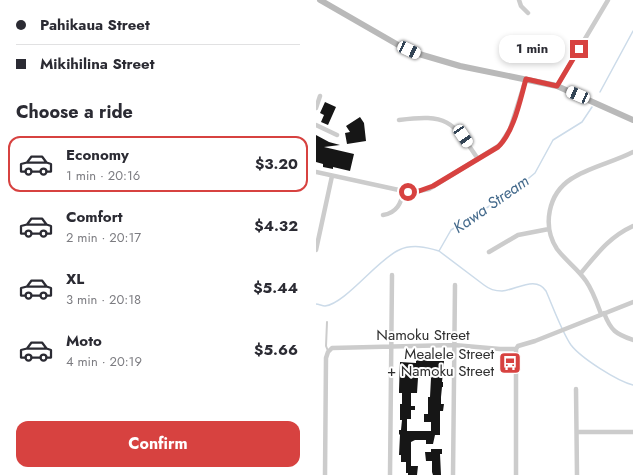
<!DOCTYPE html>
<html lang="en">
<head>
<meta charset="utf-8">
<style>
  :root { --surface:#fff; --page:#f7f7f7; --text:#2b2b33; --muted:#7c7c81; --line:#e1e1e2; --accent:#d74240 }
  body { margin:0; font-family:Jost,sans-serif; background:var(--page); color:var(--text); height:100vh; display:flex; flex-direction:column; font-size:15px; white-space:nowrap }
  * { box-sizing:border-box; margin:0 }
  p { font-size:13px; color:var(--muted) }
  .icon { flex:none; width:22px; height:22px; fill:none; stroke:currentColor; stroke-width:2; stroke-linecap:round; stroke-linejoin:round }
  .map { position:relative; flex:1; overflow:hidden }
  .details { display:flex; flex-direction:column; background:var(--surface); width:316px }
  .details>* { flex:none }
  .hud { display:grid; align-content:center; height:88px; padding:0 16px; background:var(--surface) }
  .end { position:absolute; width:18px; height:18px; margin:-9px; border:5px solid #d74240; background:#fff; box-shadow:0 0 0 2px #fff }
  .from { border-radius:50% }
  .bubble { position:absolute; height:28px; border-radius:12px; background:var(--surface); box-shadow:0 2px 6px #0003; font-size:13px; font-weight:700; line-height:28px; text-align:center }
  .car { position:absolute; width:12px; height:24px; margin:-12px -6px; border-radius:5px; box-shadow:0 0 3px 1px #0007; background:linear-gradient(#fff 24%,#345 0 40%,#fff 0 76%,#345 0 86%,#fff 0) }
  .hud b { display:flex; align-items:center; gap:14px; height:38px; font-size:15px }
  .hud b+b { border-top:1px solid var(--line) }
  .hud i { width:10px; height:10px; background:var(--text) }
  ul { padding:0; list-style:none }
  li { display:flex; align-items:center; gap:12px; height:56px; margin:0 8px 6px; padding:0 8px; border:2px solid transparent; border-radius:12px }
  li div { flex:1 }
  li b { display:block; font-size:15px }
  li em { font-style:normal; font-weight:700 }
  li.current { border-color:var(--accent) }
  li>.icon { width:36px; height:36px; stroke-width:1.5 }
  h2 { padding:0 16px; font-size:18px; line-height:48px }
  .cta { display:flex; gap:8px; margin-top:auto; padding:8px 16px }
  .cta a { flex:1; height:46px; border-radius:12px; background:var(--accent); color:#fff; font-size:16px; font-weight:700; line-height:46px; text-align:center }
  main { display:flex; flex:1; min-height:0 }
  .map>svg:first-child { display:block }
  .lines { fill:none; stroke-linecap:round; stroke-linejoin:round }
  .stream { stroke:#ccdbe9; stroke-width:1.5 }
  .building { fill:#161616; fill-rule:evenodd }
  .lane { stroke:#ccc; stroke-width:2 }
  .street { stroke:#ccc; stroke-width:4.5 }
  .secondary { stroke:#b9b9b9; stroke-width:6 }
  .route { stroke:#d74240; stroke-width:5 }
  .labels { text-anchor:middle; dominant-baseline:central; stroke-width:4; stroke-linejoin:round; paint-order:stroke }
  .street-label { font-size:15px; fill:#2f2f2f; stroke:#fff }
  .poi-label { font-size:15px; fill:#2f2f2f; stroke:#fff; text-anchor:end }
  .water-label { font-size:16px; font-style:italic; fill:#43698b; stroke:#fff }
</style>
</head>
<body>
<main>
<section class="details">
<div class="hud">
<b><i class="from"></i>Pahikaua Street</b>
<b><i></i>Mikihilina Street</b>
</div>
<h2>Choose a ride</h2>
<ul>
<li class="current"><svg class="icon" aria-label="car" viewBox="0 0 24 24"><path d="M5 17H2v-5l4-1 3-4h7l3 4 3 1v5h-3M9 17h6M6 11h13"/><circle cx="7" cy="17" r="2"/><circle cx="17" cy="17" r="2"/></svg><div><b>Economy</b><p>1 min · 20:16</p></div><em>$3.20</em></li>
<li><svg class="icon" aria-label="car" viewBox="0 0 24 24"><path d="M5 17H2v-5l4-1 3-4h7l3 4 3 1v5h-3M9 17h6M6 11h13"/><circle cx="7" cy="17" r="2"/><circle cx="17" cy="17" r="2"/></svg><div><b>Comfort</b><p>2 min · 20:17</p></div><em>$4.32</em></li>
<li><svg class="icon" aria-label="car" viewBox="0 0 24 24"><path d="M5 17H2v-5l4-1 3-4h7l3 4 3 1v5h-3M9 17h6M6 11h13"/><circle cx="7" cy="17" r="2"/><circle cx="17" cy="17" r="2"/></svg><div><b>XL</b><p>3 min · 20:18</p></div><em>$5.44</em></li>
<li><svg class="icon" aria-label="car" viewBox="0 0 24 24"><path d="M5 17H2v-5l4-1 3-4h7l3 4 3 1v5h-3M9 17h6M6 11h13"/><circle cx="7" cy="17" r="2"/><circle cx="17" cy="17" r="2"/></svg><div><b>Moto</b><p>4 min · 20:19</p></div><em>$5.66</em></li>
</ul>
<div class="cta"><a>Confirm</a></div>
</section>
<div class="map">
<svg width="317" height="475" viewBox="0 0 317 475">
  <rect width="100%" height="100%" fill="#fff"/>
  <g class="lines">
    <path class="stream" d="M284 92 317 31
      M123 251 168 285C173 289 179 291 186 291 200 290 220 275 230 291 237 307 246 332 255 345 265 358 301 381 317 385
      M0 304C3 304 6 306 9 306 29 304 62 259 83 250 96 244 110 247 123 251L135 230 196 192 219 173 237 140 266 122 276 107"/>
  </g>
  <path class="building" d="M9 102 20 107 12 125 5 122 8 115 4 113Z
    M44 117 48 123 50 141 31 144 29 133 34 132 30 126Z
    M0 135 13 142 24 145 8 147 38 154 34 171 17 167V169L7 167V164L0 162Z
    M100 356 105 357V359H113V361H128L126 382H127V387H126L125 397V404H128L127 411H124V435H119L117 444H110V440H99L95 442V466H102L101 475H92V473H90V462H85V455H83L84 435 83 434V430H85L86 420H84V404H86V393H83V390L84 362 100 363ZM102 378H115L114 397H112V414H108V422H115V431H91V419H95V410H99V406H95V393H101Z
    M115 449H126V454H124L125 475H117L116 472V461H110L109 452H115Z"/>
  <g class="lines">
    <path class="lane" d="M11 322 10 346 12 351"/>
    <path class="street" d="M203 0 205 6 212 13
      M241 86 292 0
      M0 108 4 96
      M83 120C131 114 136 120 162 159
      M0 125 21 135
      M0 172 92 192 103 191 113 189 184 145 194 129 210 79
      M67 215C81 213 85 203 88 191
      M0 250 16 176
      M173 252 202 235 233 229
      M265 273C281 254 293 237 317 226
      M288 313C295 331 300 334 317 340
      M285 314C281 303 277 291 270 281 262 269 250 261 241 249 226 226 232 194 255 179 273 167 298 162 317 152
      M260 389 261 475
      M261 432H317
      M9 475 10 358 12 352 16 348 138 345 184 349H200L202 346 219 341 317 302
      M74 475 76 275
      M137 475 139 285
      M200 475V349"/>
    <path class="secondary" d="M4 0 84 46 103 54 144 66 241 86 317 120"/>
  </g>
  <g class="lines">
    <path class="route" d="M92 192 103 191 117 186 182 147C198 132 204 100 210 79L241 86 263 49"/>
  </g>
  <defs>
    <g id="bus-square" transform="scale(1.15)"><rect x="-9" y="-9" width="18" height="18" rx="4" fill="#d74240" stroke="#fff"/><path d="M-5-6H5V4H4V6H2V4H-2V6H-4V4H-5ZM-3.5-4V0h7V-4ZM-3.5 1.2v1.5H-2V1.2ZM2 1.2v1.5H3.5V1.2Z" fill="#fff"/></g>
  </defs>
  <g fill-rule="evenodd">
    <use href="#bus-square" x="194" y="363"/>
  </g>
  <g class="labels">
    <g class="street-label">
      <text x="107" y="335">Namoku Street</text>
    </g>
    <g class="poi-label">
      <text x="178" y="354">Mealele Street<tspan x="178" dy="17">+ Namoku Street</tspan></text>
    </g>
    <g class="water-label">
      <text transform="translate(175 204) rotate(-35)">Kawa Stream</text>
    </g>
  </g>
</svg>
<i class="end from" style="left:92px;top:192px"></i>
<i class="end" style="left:263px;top:49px"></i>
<div class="bubble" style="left:183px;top:35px;width:66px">1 min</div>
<i class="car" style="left:93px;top:50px;rotate:115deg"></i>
<i class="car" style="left:262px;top:95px;rotate:293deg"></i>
<i class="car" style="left:147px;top:136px;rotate:146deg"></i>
</div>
</main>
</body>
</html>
